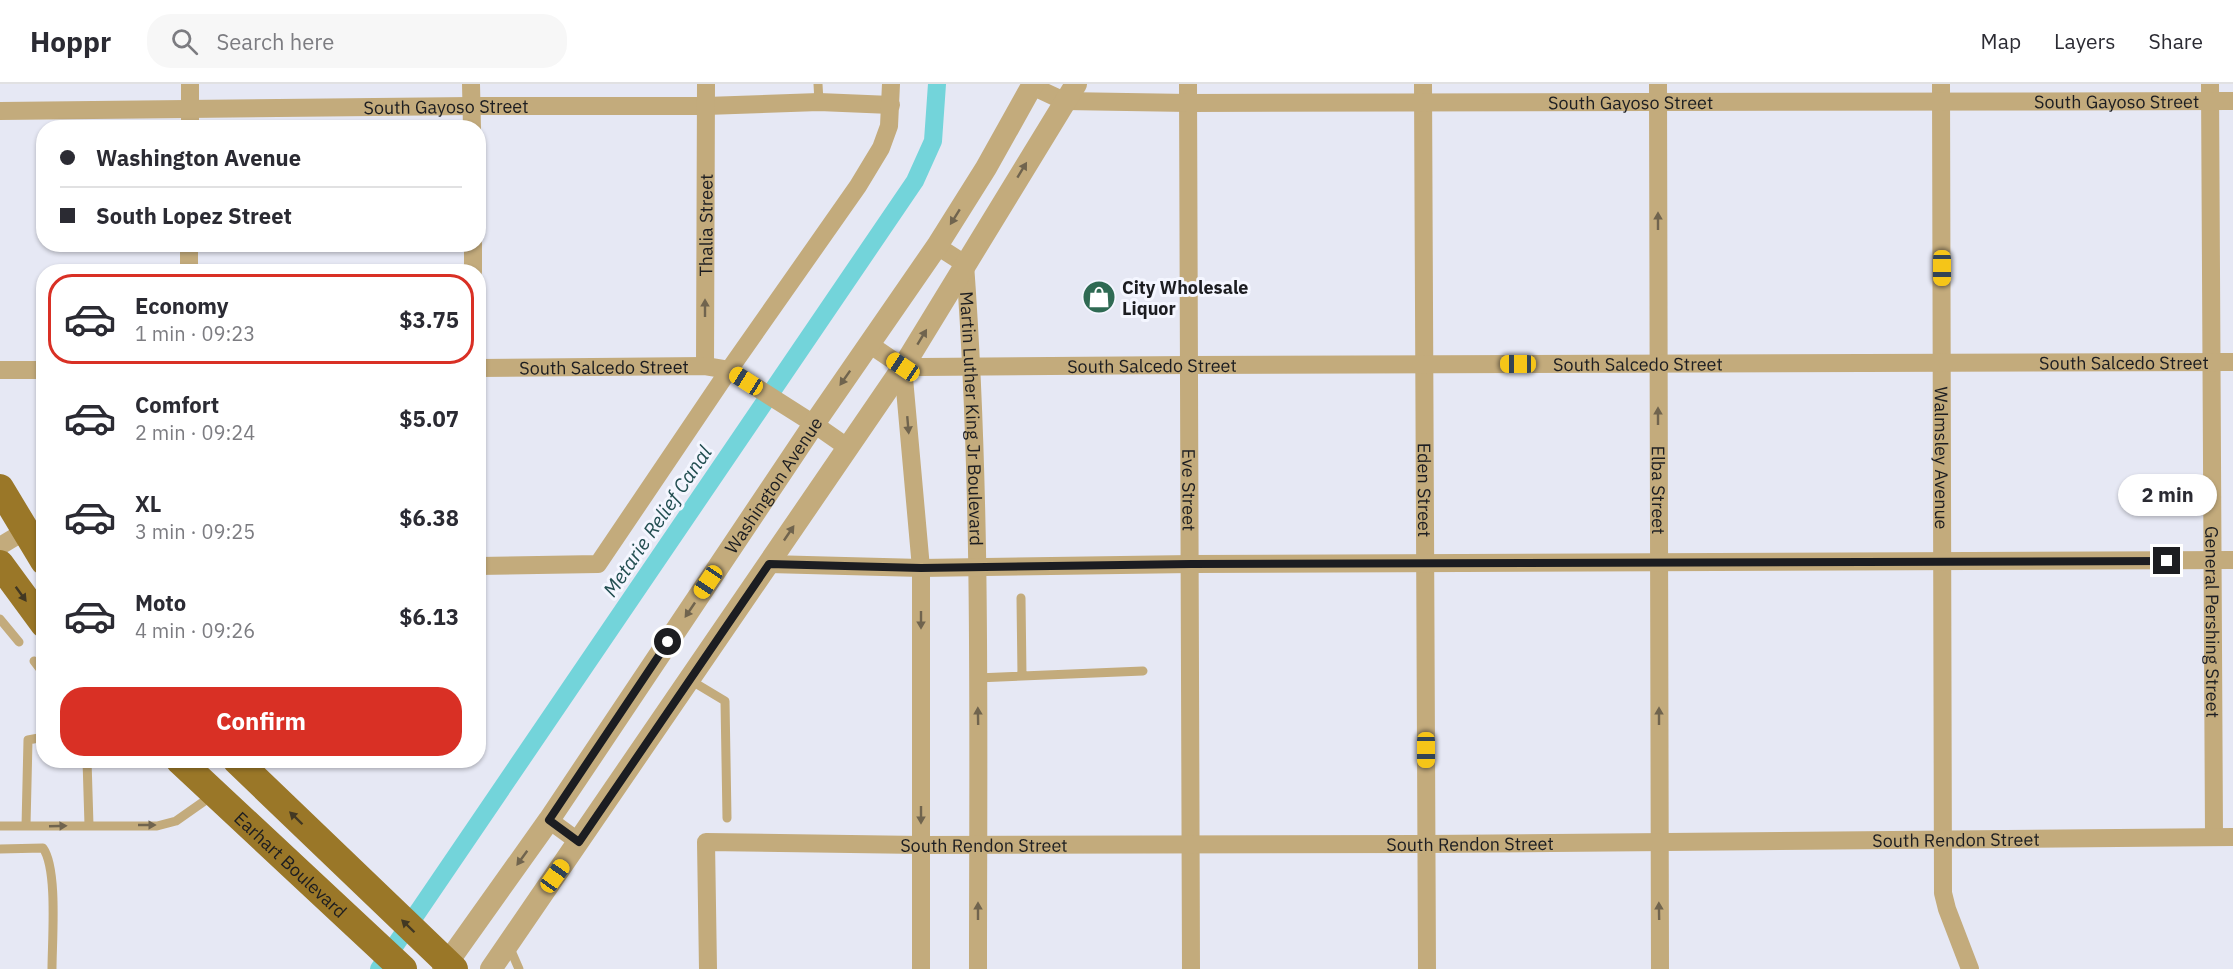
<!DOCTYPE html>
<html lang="en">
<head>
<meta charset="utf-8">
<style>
  :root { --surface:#fff; --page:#f7f7f7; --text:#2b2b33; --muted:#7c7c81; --line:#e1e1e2; --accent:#d93025 }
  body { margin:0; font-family:"IBM Plex Sans",sans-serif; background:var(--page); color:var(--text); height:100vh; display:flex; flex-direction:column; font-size:22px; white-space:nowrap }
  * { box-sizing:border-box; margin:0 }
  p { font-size:20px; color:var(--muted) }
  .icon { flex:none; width:33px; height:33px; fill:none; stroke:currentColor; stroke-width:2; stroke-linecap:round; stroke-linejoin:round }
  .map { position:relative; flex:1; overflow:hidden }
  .sheet { position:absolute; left:36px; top:180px; width:450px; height:504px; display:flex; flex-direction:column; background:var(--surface); border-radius:24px; box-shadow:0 2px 4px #0004 }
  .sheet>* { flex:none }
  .guide { position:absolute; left:36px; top:36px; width:450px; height:132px; border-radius:24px; box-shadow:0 2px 4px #0004; display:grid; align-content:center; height:132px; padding:0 24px; background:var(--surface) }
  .end { position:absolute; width:27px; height:27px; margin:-14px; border:8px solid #1c1d21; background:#fff; box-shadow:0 0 0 3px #fff }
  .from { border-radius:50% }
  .bubble { position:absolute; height:42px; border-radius:21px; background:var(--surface); box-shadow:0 2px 4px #0004; font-size:20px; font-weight:700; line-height:42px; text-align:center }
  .car { position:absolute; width:18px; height:36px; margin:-18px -9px; border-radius:8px; box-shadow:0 0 4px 2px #0007; background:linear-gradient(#f5c518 24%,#345 0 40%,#f5c518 0 76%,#345 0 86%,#f5c518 0) }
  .guide b { display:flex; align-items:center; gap:21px; height:57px; font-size:22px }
  .guide b+b { border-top:2px solid var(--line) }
  .guide i { width:15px; height:15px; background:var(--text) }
  ul { padding:10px 0 0; list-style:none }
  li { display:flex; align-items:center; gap:18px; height:90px; margin:0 12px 9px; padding:0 12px; border:3px solid transparent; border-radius:24px }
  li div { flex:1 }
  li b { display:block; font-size:22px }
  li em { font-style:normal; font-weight:700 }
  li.selected { border-color:var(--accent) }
  li>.icon { width:54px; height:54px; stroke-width:1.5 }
  .primary-button { display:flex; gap:12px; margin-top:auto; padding:12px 24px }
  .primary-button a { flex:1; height:69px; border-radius:24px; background:var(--accent); color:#fff; font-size:24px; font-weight:700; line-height:69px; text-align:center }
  header { display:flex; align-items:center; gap:36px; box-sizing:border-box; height:84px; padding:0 30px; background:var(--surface); border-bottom:2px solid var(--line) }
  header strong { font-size:28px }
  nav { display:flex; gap:33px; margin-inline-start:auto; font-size:21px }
  .search { width:420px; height:54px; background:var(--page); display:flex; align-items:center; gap:15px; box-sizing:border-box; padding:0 21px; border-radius:24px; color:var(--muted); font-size:22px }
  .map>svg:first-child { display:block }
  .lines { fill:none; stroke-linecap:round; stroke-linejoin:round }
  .canal { stroke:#73d4da; stroke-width:18 }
  .service { stroke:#c3ab7c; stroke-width:9 }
  .minor { stroke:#c3ab7c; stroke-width:18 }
  .tertiary { stroke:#c3ab7c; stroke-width:22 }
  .primary { stroke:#9a7728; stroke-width:28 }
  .oneway { fill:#70644e }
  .oneway2 { fill:#423823 }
  .route { stroke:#1c1d21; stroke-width:8 }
  .labels { text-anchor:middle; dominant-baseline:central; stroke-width:6; stroke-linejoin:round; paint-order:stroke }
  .street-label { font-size:18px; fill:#1c1d21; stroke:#f4f6ff }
  .poi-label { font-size:18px; font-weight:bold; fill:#1c1d21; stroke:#f4f6ff; text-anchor:start }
  .water-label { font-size:20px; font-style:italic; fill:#224e51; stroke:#f4f6ff }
</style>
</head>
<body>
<header>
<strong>Hoppr</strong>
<div class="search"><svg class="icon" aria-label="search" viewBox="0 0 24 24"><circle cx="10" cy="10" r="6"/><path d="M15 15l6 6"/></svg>Search here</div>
<nav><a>Map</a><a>Layers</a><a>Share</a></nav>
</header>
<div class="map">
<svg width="2233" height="885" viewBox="0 0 2233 885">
  <rect width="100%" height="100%" fill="#e6e8f4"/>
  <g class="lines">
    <path class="canal" d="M379 885 915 97 933 57 937 0"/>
    <path class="service" d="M818 0 819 18
      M1021 514 1022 592
      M0 535 19 558
      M34 577 44 590
      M977 594 1143 587
      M690 596 725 617 727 734
      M87 676 89 741
      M0 742H157L176 737 213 711
      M26 742 28 656 44 653
      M0 765 43 764C58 785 52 857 52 885
      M509 862 519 885"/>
    <g class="minor">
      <path d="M471 0 472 44"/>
      <path id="s1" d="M1188 0 1191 885"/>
      <path id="s2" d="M1423 0 1427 885"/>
      <path id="s3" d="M1658 0 1660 885"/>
      <path id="s4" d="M1941 0 1943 809 1947 825 1970 885"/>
      <path id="s5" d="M2210 0 2214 752"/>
      <path id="s6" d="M1032 2 1064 17 1189 19 2233 17"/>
      <path id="s7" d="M0 27 471 22H706L819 18 891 21"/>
      <path d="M190 44V0"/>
      <path d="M473 160V188"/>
      <path id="s8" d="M937 162 965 180C982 414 978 650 978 885"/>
      <path d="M189 188V160"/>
      <path id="s9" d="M869 260 903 283H921L1189 281 2233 278"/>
      <path id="s10" d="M705 282 706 0"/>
      <path d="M903 283 921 484V885"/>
      <path id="s11" d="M478 284 705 282 729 286 814 340 847 363"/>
      <path d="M0 286H44"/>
      <path d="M0 462 25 447"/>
      <path d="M769 480 921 484 1191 480 2233 476"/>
      <path d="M478 482 598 480 729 286 858 102 881 64 889 42 891 0"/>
      <path d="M549 736 579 758"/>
      <path id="s12" d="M708 885 706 758 921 761 1426 760 2233 753"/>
    </g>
    <g class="tertiary">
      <path id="s13" d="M443 885 549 736 814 340 937 162 986 84 1033 0"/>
      <path d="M491 885 903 283 1076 0"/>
    </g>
    <g class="primary">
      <path d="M0 404 44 477"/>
      <path d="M0 480 44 540"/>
      <path id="s14" d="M179 676 403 885"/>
      <path d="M236 676 454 885"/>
    </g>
  </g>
  <defs><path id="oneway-solid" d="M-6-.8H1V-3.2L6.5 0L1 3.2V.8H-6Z" transform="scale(1.5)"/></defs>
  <g class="oneway">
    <use href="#oneway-solid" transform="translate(1022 86) rotate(-59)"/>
    <use href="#oneway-solid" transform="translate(955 133) rotate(122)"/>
    <use href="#oneway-solid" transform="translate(1658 137) rotate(-90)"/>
    <use href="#oneway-solid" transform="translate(705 224) rotate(-90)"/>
    <use href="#oneway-solid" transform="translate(922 253) rotate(-59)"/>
    <use href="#oneway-solid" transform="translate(845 294) rotate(125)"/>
    <use href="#oneway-solid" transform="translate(1658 332) rotate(-90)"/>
    <use href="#oneway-solid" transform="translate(908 341) rotate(85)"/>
    <use href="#oneway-solid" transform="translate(789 449) rotate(-56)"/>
    <use href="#oneway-solid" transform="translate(690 526) rotate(124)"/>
    <use href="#oneway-solid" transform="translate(921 536) rotate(90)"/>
    <use href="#oneway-solid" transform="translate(978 632) rotate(-91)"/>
    <use href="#oneway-solid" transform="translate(1659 632) rotate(-90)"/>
    <use href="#oneway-solid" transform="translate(921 731) rotate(90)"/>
    <use href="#oneway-solid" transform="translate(147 741)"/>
    <use href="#oneway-solid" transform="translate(58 742) rotate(-2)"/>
    <use href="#oneway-solid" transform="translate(522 774) rotate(126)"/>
    <use href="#oneway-solid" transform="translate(978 827) rotate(-90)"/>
    <use href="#oneway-solid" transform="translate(1659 827) rotate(-91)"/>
  </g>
  <g class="oneway2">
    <use href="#oneway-solid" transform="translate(21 510) rotate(54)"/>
    <use href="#oneway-solid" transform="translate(296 734) rotate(-136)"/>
    <use href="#oneway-solid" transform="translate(408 842) rotate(-136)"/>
  </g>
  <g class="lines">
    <path class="route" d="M668 558 549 736 579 758 769 480 921 484 1191 480 2167 477"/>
  </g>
  <defs>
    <g id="shop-disc" transform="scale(1.725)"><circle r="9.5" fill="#2f6a53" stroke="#f4f6ff"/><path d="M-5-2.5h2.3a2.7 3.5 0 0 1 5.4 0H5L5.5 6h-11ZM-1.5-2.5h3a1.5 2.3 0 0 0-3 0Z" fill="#fff"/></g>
  </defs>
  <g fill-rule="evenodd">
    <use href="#shop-disc" x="1099" y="213"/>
  </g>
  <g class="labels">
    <g class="street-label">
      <text stroke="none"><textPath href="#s6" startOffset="1088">South Gayoso Street</textPath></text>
      <text stroke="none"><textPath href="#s6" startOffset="602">South Gayoso Street</textPath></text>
      <text stroke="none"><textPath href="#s7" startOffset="446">South Gayoso Street</textPath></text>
      <text stroke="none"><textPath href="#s10" startOffset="141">Thalia Street</textPath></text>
      <text stroke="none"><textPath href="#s9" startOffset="1262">South Salcedo Street</textPath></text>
      <text stroke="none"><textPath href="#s9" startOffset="776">South Salcedo Street</textPath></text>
      <text stroke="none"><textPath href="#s9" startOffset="290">South Salcedo Street</textPath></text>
      <text stroke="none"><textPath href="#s11" startOffset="126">South Salcedo Street</textPath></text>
      <text stroke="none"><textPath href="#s8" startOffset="188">Martin Luther King Jr Boulevard</textPath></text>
      <text stroke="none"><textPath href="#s4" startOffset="374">Walmsley Avenue</textPath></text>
      <text stroke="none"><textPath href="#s13" startOffset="586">Washington Avenue</textPath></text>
      <text stroke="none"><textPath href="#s1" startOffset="406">Eve Street</textPath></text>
      <text stroke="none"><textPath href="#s2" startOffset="406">Eden Street</textPath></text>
      <text stroke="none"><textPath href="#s3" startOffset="406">Elba Street</textPath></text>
      <text stroke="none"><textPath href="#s5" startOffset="538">General Pershing Street</textPath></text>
      <text stroke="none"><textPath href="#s12" startOffset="1377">South Rendon Street</textPath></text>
      <text stroke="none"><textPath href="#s12" startOffset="891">South Rendon Street</textPath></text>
      <text stroke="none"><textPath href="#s12" startOffset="405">South Rendon Street</textPath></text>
      <text stroke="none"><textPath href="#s14" startOffset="153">Earhart Boulevard</textPath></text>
    </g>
    <g class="poi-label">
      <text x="1122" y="203">City Wholesale<tspan x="1122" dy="21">Liquor</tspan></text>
    </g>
    <g class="water-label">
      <text transform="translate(657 437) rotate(-56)">Metarie Relief Canal</text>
    </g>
  </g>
</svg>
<i class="end from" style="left:668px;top:558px"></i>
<i class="end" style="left:2167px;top:477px"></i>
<div class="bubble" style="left:2118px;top:390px;width:99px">2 min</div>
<i class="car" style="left:1942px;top:184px;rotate:180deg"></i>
<i class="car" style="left:1518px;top:280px;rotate:270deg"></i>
<i class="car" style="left:903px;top:283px;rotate:304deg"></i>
<i class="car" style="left:746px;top:297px;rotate:302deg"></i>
<i class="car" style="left:708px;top:498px;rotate:214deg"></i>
<i class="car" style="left:1426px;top:666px;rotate:180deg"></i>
<i class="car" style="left:555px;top:792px;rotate:35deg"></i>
<div class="guide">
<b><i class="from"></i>Washington Avenue</b>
<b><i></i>South Lopez Street</b>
</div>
<section class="sheet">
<ul>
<li class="selected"><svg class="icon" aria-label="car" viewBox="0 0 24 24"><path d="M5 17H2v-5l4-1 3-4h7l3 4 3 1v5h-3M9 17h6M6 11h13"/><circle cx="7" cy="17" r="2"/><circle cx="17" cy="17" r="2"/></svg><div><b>Economy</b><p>1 min · 09:23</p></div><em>$3.75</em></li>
<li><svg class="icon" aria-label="car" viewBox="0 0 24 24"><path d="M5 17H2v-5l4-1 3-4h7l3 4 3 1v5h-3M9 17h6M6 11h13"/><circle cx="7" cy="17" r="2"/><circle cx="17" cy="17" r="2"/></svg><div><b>Comfort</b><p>2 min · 09:24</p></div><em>$5.07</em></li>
<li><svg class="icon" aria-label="car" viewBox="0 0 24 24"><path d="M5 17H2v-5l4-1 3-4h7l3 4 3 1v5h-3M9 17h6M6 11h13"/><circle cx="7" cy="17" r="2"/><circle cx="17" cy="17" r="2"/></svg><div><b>XL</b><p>3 min · 09:25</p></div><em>$6.38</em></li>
<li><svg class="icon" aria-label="car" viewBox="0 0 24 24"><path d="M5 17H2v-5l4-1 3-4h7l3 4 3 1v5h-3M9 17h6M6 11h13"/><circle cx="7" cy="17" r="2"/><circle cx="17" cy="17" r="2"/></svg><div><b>Moto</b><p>4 min · 09:26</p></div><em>$6.13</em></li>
</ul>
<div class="primary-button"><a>Confirm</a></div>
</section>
</div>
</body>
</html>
